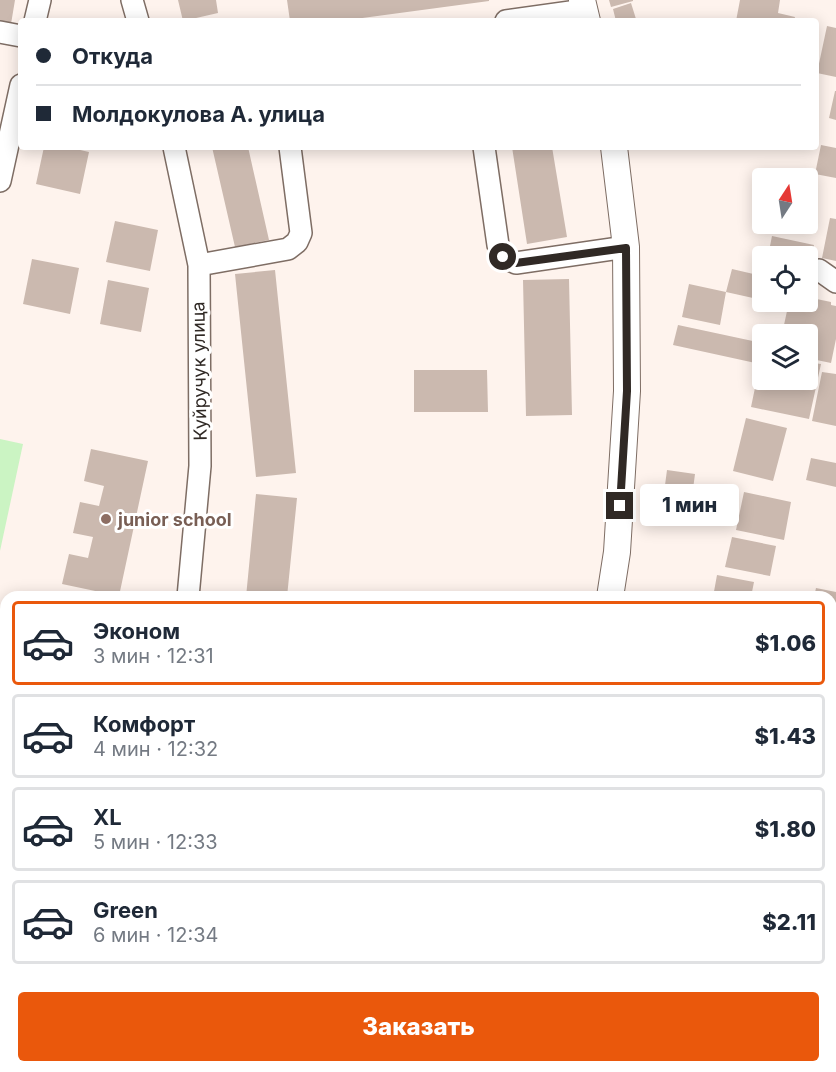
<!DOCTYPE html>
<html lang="ru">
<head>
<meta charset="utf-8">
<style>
  :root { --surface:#fff; --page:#f6f6f7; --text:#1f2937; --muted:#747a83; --line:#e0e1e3; --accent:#ea580c }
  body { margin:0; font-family:Inter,sans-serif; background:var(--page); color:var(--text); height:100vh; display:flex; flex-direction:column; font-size:22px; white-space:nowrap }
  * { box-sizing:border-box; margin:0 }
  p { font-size:20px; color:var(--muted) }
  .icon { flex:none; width:33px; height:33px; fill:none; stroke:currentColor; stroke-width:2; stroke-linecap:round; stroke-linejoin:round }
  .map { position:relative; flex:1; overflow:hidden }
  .sheet { position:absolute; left:0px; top:591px; width:837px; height:482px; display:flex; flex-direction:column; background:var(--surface); border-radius:18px 18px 0 0; box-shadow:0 3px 15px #0003 }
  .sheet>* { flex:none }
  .top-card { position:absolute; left:18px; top:18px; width:801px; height:132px; border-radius:6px; box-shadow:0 3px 15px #0003; display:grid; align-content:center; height:132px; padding:0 18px; background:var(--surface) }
  .needle { width:39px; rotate:12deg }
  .tools { position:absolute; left:752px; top:168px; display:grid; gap:12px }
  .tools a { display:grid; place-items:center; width:66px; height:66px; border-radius:6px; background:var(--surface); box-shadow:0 3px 15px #0003; font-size:30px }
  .end { position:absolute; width:27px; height:27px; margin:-14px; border:8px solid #302925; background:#fff; box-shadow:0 0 0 3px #fff }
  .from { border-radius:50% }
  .bubble { position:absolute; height:42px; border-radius:6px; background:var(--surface); box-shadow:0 3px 15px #0003; font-size:20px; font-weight:800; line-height:42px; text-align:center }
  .top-card b { display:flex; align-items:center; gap:21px; height:57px; font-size:22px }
  .top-card b+b { border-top:2px solid var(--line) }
  .top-card i { width:15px; height:15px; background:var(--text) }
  ul { padding:10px 0 0; list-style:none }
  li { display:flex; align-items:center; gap:18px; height:84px; margin:0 12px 9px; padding:0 6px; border:3px solid var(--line); border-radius:6px }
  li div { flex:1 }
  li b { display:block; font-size:22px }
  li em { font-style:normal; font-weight:800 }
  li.selected { border-color:var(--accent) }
  li>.icon { width:54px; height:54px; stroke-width:1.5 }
  .action { display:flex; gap:12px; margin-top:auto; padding:12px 18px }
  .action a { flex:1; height:69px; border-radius:6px; background:var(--accent); color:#fff; font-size:24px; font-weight:800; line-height:69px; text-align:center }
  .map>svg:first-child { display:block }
  .green { fill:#cbf4c3 }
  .building { fill:#cbb9af }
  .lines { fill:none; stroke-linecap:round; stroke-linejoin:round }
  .minor-casing { stroke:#7e6d64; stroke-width:24 }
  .tertiary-casing { stroke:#7e6d64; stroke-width:28 }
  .secondary-casing { stroke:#7e6d64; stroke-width:33 }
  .path { stroke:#8d847f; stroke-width:4; stroke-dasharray:1.5 4.5; stroke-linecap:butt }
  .minor { stroke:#fff; stroke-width:21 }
  .tertiary { stroke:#fff; stroke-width:26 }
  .secondary { stroke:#fff; stroke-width:30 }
  .route { stroke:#302925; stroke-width:8 }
  .education-dot { fill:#8d6e63; stroke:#fff; stroke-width:2 }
  .labels { text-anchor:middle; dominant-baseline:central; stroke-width:6; stroke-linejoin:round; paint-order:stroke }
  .street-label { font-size:18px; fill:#302925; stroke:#fff }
  .education-label { font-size:18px; font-weight:bold; fill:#785e54; stroke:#fff; text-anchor:start }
</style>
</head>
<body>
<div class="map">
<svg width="836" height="1072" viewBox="0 0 836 1072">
  <rect width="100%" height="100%" fill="#fef3ed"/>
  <path class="green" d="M0 439 23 444 0 551Z"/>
  <path class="building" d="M0 0H15L11 24 0 22Z
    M178 0H216L218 13 183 21Z
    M287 0H489V1L340 21H290Z
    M609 0H633V1L611 7Z
    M740 0H780L778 13 795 17 794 21H736Z
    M631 3 636 19 616 21 613 9Z
    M827 26 836 28V77L817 73Z
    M835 91H836V120L829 118Z
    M821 145 836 148V178L815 174Z
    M44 147H67L89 152 80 194 36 184Z
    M212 147H248L269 240 235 247Z
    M512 147H552L567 237 527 244Z
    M830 218 836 219V261L822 258Z
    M115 221 158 230 150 271 106 262Z
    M772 236 814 245 808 273 807 256H768Z
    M32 259 79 268 70 314 23 304Z
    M732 269 762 276V300L726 292Z
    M275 270 296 473 256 477 235 274Z
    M569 279 572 415 526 416 523 280Z
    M108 280 149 288 141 332 100 324Z
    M689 284 726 292 720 325 682 317Z
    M807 297 831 302V305L836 306V339L831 363 807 358V334H782L789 302H807Z
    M678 325 762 343V380H807V362L821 364 809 419 751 407 760 364 673 345Z
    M414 370H487L488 412H414Z
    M822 372 836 374V426L812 421Z
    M746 418 787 428 773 481 733 471Z
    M91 449 148 461 119 596 62 584 69 554 88 558 93 537 73 533 80 502 99 506 104 486 84 481Z
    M811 458 836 463V487L806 480Z
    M667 470 695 474 690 512 662 508Z
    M744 492 791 502 784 540 736 530Z
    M256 494 297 498 287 597H246Z
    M732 537 776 546 770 576 725 567Z
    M717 575 754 582 751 597H713Z
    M816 588 836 592V632L831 631V597H814Z
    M831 681 836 682 834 702 831 701Z"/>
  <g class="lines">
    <g class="minor-casing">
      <path id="minor" d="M132 0 138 21
        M35 21 40 0
        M506 21 584 10
        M0 32 21 36
        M174 147 199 265 200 466 188 597
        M484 147 498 245 503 257 516 263 626 247
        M0 181 21 85
        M199 265 288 249 297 242 301 233 290 147
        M819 270 836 282
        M0 711 6 713
        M831 907 836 908
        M831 1026 836 1003
        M0 1032 6 1019
        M821 1072 822 1066"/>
    </g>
    <g class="tertiary-casing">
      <path id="tertiary" d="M582 0 587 21
        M610 597 617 552 627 391 626 247 614 147
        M498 1072 501 1066"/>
    </g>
    <g class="secondary-casing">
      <path id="secondary" d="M0 788 6 790
        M831 981 836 982"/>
    </g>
    <path class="path" d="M0 873 6 874"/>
    <use href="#minor" class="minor"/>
    <use href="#tertiary" class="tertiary"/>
    <use href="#secondary" class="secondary"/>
  </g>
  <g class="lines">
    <path class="route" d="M503 257 516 263 626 248 627 391 620 506"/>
  </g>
  <circle class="education-dot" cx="106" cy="519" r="6"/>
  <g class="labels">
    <g class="street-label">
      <text transform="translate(199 371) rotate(-91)">Куйручук улица</text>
    </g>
    <g class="education-label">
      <text x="118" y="519">junior school</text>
    </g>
  </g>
</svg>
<div class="tools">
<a><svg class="needle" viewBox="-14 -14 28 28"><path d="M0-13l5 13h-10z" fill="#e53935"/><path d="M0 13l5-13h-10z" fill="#747a83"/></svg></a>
<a><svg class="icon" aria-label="locate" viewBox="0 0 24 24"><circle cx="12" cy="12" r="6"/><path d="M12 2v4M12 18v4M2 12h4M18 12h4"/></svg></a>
<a><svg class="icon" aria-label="layers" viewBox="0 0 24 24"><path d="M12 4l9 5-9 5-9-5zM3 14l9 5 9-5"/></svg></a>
</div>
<i class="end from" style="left:503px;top:257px"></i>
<i class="end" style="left:620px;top:506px"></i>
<div class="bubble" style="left:640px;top:484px;width:99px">1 мин</div>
<div class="top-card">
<b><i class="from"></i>Откуда</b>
<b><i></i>Молдокулова А. улица</b>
</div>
<section class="sheet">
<ul>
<li class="selected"><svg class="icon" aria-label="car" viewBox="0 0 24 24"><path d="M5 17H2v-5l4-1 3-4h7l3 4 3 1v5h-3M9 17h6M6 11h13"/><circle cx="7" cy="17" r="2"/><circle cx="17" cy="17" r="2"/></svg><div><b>Эконом</b><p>3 мин · 12:31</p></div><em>$1.06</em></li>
<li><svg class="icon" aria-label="car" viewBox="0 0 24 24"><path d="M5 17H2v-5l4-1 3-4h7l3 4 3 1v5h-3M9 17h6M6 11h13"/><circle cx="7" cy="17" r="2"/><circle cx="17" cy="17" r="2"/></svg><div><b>Комфорт</b><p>4 мин · 12:32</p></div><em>$1.43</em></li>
<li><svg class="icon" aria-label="car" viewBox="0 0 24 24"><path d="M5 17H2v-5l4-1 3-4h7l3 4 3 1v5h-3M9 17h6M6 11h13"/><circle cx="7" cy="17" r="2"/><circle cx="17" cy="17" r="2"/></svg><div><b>XL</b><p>5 мин · 12:33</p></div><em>$1.80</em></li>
<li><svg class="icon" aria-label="car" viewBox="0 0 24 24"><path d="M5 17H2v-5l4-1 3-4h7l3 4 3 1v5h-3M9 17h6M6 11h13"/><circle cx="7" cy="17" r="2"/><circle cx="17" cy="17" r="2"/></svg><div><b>Green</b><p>6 мин · 12:34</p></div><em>$2.11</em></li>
</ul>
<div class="action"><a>Заказать</a></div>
</section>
</div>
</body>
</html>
